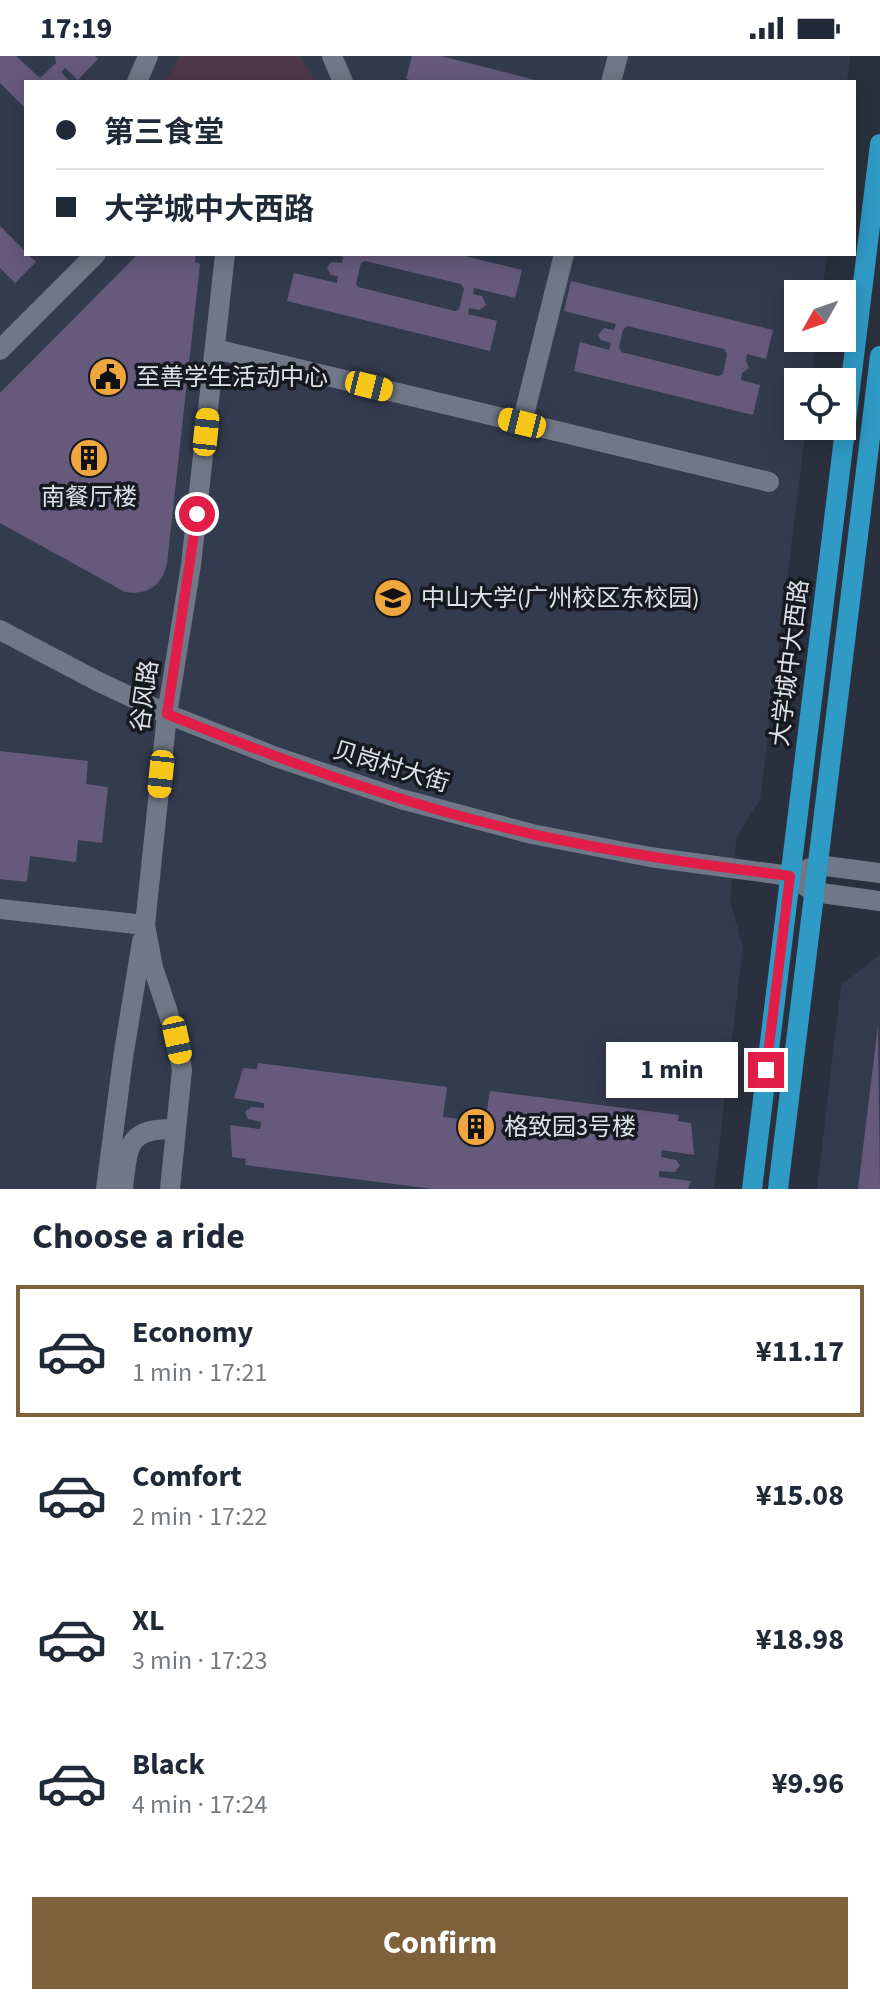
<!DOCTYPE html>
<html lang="en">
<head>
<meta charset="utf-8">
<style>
  :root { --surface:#fff; --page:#f2f2f3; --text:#1f2937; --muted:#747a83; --line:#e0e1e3; --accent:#7d613a }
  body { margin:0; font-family:"Source Sans 3","Noto Sans SC",sans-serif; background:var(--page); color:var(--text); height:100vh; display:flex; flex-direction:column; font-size:30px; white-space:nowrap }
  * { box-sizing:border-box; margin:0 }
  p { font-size:26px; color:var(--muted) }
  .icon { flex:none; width:44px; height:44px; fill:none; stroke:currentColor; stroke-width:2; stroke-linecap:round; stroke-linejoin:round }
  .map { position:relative; height:1133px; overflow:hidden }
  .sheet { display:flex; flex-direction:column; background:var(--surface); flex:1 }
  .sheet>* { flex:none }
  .guide { position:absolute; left:24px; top:24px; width:832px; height:176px; border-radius:0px; box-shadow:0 4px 20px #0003; display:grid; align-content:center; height:176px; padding:0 32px; background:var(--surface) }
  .needle { width:52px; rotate:230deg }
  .fabs { position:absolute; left:784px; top:224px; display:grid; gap:16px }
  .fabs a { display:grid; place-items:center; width:72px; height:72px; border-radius:0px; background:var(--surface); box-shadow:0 4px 20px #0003; font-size:40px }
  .end { position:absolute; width:36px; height:36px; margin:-18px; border:10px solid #e11d48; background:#fff; box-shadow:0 0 0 4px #fff }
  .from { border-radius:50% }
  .bubble { position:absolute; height:56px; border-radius:0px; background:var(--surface); box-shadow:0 4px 20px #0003; font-size:26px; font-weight:700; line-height:56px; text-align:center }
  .car { position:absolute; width:24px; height:48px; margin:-24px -12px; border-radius:10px; box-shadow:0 0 6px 2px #0007; background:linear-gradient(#f5c518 24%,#345 0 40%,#f5c518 0 76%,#345 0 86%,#f5c518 0) }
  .guide b { display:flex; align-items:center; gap:28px; height:76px; font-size:30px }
  .guide b+b { border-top:2px solid var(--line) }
  .guide i { width:20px; height:20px; background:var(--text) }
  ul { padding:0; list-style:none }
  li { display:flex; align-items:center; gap:24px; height:132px; margin:0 16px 12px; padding:0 16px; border:4px solid transparent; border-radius:0px }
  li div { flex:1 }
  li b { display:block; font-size:30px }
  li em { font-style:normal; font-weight:700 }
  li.selected { border-color:var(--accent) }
  li>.icon { width:72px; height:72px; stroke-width:1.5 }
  h2 { padding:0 32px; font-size:36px; line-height:96px }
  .action { display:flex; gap:16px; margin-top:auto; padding:16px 32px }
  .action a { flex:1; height:92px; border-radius:0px; background:var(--accent); color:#fff; font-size:32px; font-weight:700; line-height:92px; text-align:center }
  .status { display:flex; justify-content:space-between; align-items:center; height:56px; padding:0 40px; background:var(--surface); direction:ltr }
  .status svg { height:22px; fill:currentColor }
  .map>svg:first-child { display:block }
  .built { fill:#333b4e }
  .green { fill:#4f374b }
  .building { fill:#655a7c; fill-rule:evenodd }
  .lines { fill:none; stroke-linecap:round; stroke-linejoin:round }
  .minor { stroke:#707786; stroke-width:20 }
  .major { stroke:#2f9ac5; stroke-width:20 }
  .route { stroke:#e11d48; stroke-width:10 }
  .labels { text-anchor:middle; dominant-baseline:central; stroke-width:7; stroke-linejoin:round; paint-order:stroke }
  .poi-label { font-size:24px; fill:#dde1ea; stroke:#16191f; text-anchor:start }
  .street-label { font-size:24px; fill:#dde1ea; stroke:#16191f }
</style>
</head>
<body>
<div class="status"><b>17:19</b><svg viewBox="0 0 49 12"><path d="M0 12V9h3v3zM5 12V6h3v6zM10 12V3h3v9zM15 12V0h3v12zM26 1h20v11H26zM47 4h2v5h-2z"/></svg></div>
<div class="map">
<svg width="880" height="1133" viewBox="0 0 880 1133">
  <rect width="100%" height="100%" fill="#2b303e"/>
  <path class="built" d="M0 0H850L847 26H26V198H827L822 238H798V282H816L811 326H798V370H806L760 744 737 780 730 844 743 891 714 1133H0Z
    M880 899V1133H817L841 929Z"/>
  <path class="green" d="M180 0H300L316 26H165Z"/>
  <path class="building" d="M0 0H16L40 22 56 7 55 0H95L98 3 78 24 65 12 61 16 70 26H26V53L0 27Z
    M412 0H441L543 26H419L406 23Z
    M0 170 36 206 15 227 0 212Z
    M138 198H196L195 206 200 208 167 508 163 520 156 529 146 535 134 537 125 536 0 467V337Z
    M337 198H456L522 214 515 242 474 232 473 238 482 240 486 249 480 254 469 252 468 258 497 265 490 295 287 245 294 217 337 227 338 220 331 219 327 212 331 206 342 207 343 201ZM365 205 461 228 464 233 459 253 455 255 358 231 356 228 361 207Z
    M571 225 773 274 766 303 747 298 746 305 749 312 742 317 741 324 760 329 753 359 574 315 580 286 609 294 611 287 601 284 598 279 604 272 614 274 616 268 564 255ZM627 270 724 293 727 298 723 318 718 320 621 296 619 291 623 274Z
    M0 695 88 705 86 728 108 731 102 787 78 784 76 806 30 800 27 826 0 823Z
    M878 969 880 1133H858Z
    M258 1007 447 1031 443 1061 485 1066 490 1035 679 1059 678 1065 691 1067 694 1099 662 1094 661 1101 676 1104 680 1109 675 1116 659 1115V1121L691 1125 688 1133H433L245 1109 246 1103 232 1101 230 1069 260 1073 261 1066 248 1063 245 1056 251 1051 264 1052V1047L234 1042 243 1012 257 1013Z"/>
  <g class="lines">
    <path class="minor" d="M332 0 343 26
      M137 26 148 0
      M611 26 618 0
      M215 293 769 426
      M0 294 96 198
      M522 367 564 198
      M0 574 97 625 167 658 276 701 401 743 532 778 650 801 790 820 814 836 880 845
      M802 815 818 809 880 817
      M0 853 145 869
      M106 1133 123 1002 142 885
      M123 1133C128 1090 126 1072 176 1073
      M170 1133 182 1014 177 984 153 911 145 869 167 658 191 509 225 198"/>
    <path class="major" d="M752 1133 880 88
      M778 1133 880 300"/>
  </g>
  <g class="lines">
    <path class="route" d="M197 458 167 658C286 706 407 750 532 778 617 797 703 809 790 820L766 1014"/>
  </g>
  <defs>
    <g id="civic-disc" transform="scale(2)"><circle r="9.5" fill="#f0a63e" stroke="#16191f"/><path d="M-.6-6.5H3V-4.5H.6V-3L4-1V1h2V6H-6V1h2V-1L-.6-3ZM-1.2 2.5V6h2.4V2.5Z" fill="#111"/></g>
    <g id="building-disc" transform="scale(2)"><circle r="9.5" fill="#f0a63e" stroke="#16191f"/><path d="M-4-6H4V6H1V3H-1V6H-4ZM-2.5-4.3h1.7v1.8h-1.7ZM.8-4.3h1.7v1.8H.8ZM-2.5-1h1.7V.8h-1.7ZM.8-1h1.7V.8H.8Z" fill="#111"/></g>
    <g id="university-disc" transform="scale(2)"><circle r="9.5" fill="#f0a63e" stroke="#16191f"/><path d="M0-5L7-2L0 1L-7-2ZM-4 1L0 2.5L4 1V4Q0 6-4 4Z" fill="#111"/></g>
  </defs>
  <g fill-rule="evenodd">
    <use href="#civic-disc" x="108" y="321"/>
    <use href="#building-disc" x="89" y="402"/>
    <use href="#university-disc" x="393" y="542"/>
    <use href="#building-disc" x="476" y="1071"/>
  </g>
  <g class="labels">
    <g class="poi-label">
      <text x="136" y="321">至善学生活动中心</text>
      <text x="89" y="441" text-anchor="middle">南餐厅楼</text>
      <text x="421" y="542">中山大学(广州校区东校园)</text>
      <text x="504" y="1071">格致园3号楼</text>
    </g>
    <g class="street-label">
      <text transform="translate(790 607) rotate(-83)">大学城中大西路</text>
      <text transform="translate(145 640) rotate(-82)">谷风路</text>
      <text transform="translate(391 711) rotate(17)">贝岗村大街</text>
    </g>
  </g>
</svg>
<div class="fabs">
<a><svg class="needle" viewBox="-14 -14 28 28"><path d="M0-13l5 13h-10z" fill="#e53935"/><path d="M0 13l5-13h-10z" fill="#747a83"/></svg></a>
<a><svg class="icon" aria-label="locate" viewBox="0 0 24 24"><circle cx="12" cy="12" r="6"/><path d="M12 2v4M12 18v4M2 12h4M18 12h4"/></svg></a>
</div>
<i class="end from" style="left:197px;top:458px"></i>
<i class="end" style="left:766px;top:1014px"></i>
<div class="bubble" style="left:606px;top:986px;width:132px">1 min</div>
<i class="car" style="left:369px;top:330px;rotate:104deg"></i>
<i class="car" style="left:522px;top:367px;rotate:284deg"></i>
<i class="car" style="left:206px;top:376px;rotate:6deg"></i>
<i class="car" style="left:161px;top:718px;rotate:186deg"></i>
<i class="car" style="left:177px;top:984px;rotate:168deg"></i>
<div class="guide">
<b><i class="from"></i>第三食堂</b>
<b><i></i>大学城中大西路</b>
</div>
</div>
<section class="sheet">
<h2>Choose a ride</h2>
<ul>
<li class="selected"><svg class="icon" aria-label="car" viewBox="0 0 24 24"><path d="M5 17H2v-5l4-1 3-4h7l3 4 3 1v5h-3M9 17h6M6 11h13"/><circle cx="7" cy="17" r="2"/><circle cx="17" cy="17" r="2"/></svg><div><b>Economy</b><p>1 min · 17:21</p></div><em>¥11.17</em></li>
<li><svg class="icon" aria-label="car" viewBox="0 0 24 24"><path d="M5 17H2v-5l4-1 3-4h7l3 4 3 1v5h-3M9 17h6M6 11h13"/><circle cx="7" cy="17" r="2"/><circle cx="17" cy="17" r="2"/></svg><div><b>Comfort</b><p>2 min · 17:22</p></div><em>¥15.08</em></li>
<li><svg class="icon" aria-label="car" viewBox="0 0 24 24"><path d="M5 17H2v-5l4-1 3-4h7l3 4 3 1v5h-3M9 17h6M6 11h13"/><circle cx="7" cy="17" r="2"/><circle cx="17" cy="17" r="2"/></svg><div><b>XL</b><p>3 min · 17:23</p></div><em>¥18.98</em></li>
<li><svg class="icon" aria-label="car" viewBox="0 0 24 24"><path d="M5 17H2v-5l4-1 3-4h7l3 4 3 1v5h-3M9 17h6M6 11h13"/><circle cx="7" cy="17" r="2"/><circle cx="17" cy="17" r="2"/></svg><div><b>Black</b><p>4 min · 17:24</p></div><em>¥9.96</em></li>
</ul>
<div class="action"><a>Confirm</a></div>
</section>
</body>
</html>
